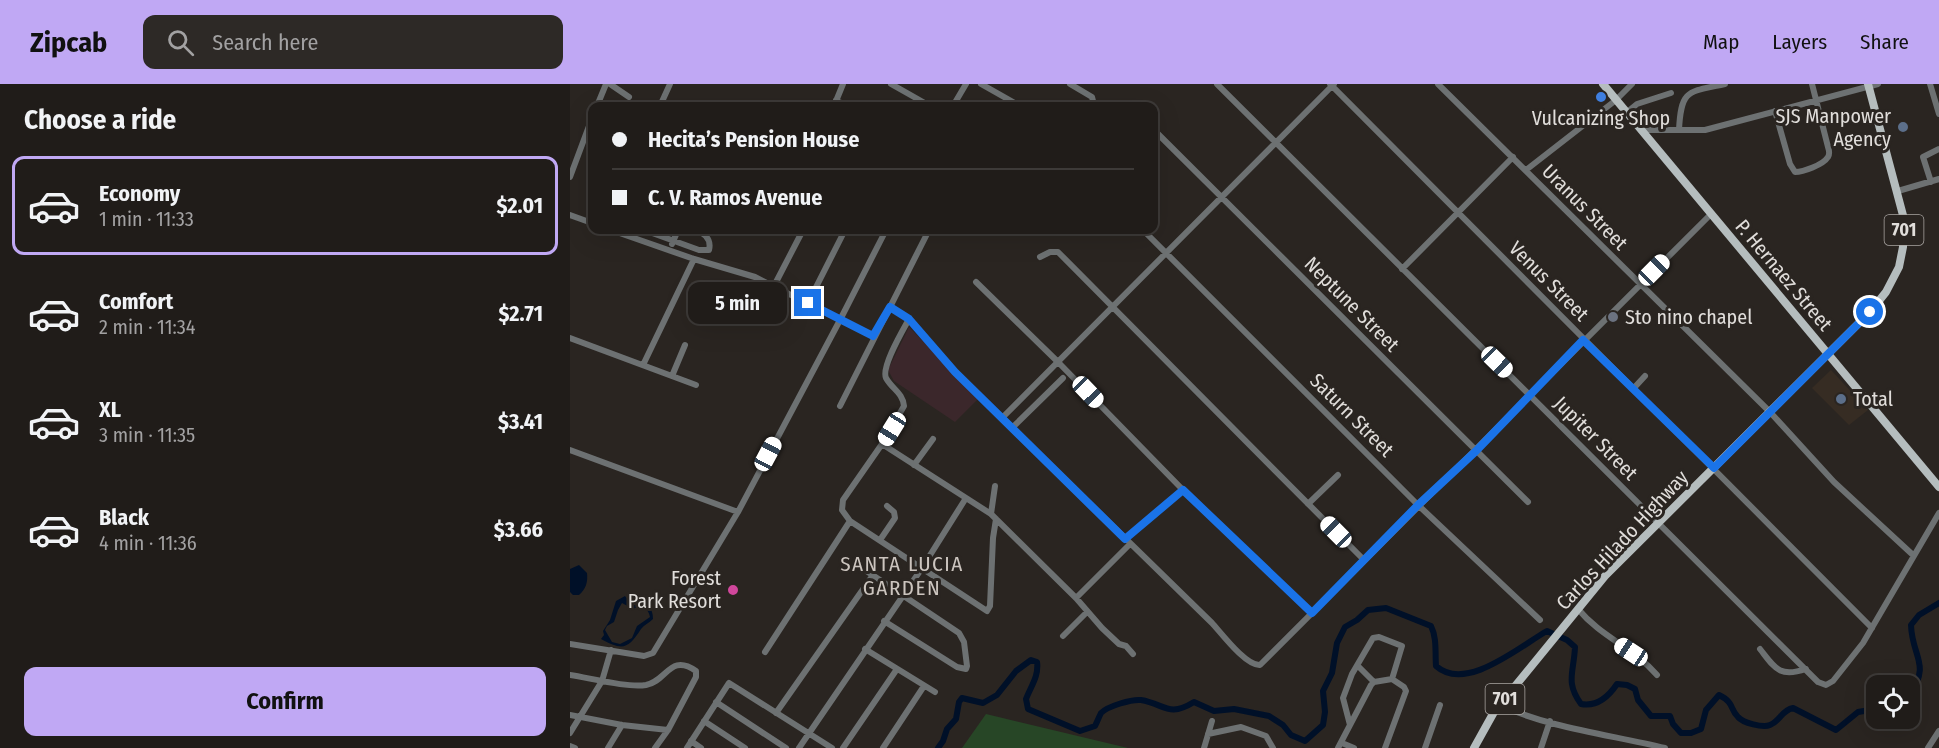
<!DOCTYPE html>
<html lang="en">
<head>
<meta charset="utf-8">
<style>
  :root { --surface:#201c19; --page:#2d2926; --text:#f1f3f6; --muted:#a2a1a2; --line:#3d3a38; --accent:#c0a8f4 }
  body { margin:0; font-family:"Fira Sans Condensed",sans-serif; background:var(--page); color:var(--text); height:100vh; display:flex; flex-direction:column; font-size:22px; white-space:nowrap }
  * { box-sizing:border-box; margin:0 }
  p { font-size:20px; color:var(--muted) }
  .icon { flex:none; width:33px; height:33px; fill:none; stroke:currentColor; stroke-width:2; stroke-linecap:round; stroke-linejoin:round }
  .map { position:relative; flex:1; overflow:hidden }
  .panel { display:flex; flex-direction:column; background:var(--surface); width:570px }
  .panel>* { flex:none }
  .hud { position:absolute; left:18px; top:18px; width:570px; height:132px; border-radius:12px; box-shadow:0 6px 24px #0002,0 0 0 2px var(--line); display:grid; align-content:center; height:132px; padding:0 24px; background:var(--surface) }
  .fabs { position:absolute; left:1296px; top:591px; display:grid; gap:12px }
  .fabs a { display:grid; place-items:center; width:54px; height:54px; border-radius:12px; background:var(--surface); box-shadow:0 6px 24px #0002,0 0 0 2px var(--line); font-size:30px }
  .end { position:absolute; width:27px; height:27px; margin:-14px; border:8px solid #1a73e8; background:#fff; box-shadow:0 0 0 3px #fff }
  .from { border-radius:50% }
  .bubble { position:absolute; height:42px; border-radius:12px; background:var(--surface); box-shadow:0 6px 24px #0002,0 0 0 2px var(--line); font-size:20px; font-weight:700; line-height:42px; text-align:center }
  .car { position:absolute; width:18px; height:36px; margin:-18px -9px; border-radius:8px; box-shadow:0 0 4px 2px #0007; background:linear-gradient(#fff 24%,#345 0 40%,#fff 0 76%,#345 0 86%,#fff 0) }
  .hud b { display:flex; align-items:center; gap:21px; height:57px; font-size:22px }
  .hud b+b { border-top:2px solid var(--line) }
  .hud i { width:15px; height:15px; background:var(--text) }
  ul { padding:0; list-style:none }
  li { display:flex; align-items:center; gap:18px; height:99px; margin:0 12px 9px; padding:0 12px; border:3px solid transparent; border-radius:12px }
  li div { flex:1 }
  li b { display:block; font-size:22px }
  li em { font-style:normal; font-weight:700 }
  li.on { border-color:var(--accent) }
  li>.icon { width:54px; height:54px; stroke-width:1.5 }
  h2 { padding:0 24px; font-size:27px; line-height:72px }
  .cta { display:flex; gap:12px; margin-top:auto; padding:12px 24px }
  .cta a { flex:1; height:69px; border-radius:12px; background:var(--accent); color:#111; font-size:24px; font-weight:700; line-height:69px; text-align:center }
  header { display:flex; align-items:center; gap:36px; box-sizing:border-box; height:84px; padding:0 30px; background:var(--accent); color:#111 }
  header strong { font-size:28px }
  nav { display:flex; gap:33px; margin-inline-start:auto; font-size:21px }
  .search { width:420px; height:54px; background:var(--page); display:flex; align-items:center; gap:15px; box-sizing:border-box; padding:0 21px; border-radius:12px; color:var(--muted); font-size:22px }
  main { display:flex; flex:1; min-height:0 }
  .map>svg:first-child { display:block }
  .built { fill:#362c23 }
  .education { fill:#3b272b }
  .green { fill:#274626 }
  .water { fill:#001028; fill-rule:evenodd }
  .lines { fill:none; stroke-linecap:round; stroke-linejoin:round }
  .canal { stroke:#001028; stroke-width:6 }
  .minor { stroke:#6d7172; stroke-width:6 }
  .major { stroke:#b5bdbe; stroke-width:8 }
  .route { stroke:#1a73e8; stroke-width:8 }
  .shop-dot { fill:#3f7fe0; stroke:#2a2521; stroke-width:2 }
  .service-dot { fill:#5c6f8a; stroke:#2a2521; stroke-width:2 }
  .worship-dot { fill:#6b7280; stroke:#2a2521; stroke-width:2 }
  .hotel-dot { fill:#d1479c; stroke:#2a2521; stroke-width:2 }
  .labels { text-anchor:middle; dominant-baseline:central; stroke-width:6; stroke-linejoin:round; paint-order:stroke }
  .shield { fill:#2a2521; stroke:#aaa6a3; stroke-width:1.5 }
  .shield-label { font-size:18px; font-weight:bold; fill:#e1dedb }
  .poi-label { font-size:20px; fill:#e1dedb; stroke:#2a2521; text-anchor:end }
  .street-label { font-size:20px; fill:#e1dedb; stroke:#2a2521 }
  .neighbourhood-label { font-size:21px; letter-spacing:1.5px; fill:#ccc5bf; stroke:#2a2521 }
</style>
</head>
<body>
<header>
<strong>Zipcab</strong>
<div class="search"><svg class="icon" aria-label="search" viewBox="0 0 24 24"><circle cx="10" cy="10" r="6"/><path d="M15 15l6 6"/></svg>Search here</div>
<nav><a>Map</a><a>Layers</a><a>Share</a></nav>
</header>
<main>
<section class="panel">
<h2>Choose a ride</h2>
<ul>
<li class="on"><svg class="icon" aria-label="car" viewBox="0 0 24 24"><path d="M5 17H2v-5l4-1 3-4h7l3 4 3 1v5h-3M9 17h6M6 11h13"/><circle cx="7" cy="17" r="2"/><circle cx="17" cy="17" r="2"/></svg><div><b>Economy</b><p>1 min · 11:33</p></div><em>$2.01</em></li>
<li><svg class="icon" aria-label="car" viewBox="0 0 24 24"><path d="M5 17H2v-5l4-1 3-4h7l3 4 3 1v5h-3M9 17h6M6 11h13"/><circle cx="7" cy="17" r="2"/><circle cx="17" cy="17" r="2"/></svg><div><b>Comfort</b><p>2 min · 11:34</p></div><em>$2.71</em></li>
<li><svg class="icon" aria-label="car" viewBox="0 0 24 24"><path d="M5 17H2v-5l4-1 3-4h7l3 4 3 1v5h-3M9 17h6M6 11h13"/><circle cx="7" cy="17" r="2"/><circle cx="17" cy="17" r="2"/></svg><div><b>XL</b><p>3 min · 11:35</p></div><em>$3.41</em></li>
<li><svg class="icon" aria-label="car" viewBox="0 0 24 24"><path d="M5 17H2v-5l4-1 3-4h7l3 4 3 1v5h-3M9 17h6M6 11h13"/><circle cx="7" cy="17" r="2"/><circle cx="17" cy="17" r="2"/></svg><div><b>Black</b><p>4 min · 11:36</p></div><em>$3.66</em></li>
</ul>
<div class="cta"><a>Confirm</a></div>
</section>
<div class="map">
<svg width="1369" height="664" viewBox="0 0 1369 664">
  <rect width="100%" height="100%" fill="#2a2521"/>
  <path class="built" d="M1261 286 1298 326 1279 341 1242 304Z"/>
  <path class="education" d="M339 243 409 314 385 338 324 297 318 286Z"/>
  <path class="green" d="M416 630 558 664H392Z"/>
  <path class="water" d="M9 481 17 489C18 498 16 505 9 511H3L0 508V485Z
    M55 512 61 520C73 518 83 520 83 535 79 539 74 541 71 545 58 565 53 567 31 555L34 551 33 547 40 536 46 517ZM52 519 63 525C71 521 78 523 80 533L67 542 62 554 50 560 42 558 35 546 37 542 44 538 48 526Z"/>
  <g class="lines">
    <path class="canal" d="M1340 610C1361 580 1342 573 1341 541L1349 531 1369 519
      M368 664 373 657 377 645 386 635 389 618 392 614 413 619 427 611 446 587 461 576 467 578C469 592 461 602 456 615L458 625 510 647 525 642C527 638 529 633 531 629 538 622 562 615 571 616 595 620 598 634 624 618L644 627 664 625 699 632 713 641 721 651 735 657 753 641 755 628 753 607 762 589 767 559 775 543 787 536 798 526 816 524 861 542C867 554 865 568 866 582 896 609 950 562 977 547L997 556 1005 563C1004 588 995 598 1011 620 1027 623 1039 612 1047 600L1057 601 1065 605 1068 616 1081 632H1100L1103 640 1111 649H1121L1131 645 1136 626 1149 611C1165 619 1159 624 1168 633 1173 639 1193 644 1200 641 1210 637 1212 626 1223 624L1266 646 1288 628 1306 625"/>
    <path class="minor" d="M40 0 59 13
      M321 0 360 22
      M411 0 450 22
      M500 0 522 13 523 17 522 22
      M647 0 1248 598 1256 601 1263 597 1293 559 1369 429
      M760 0 1302 544
      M868 0 1200 328 1264 398 1343 471
      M1360 0 1369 30
      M266 16 276 22
      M27 22 36 0
      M90 22 100 0
      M264 22 273 0
      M383 22 396 0
      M1205 27 1220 80 1225 88C1233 88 1253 81 1258 73 1260 70 1259 66 1258 63L1242 0
      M1056 29 1067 20 1101 9
      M584 46 958 418
      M1071 46H1135L1308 0
      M1109 46C1111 5 1118 8 1155 0
      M956 86 1046 16 1062 0
      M0 93 22 34
      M1361 98 1353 73 1369 65
      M1328 107 1369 95
      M0 131 22 139
      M41 146 124 175 185 193 303 252
      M74 146 129 166H139C142 154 133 148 123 146
      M573 146 848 421 970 536
      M102 160 108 146
      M470 173 480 168H488L794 476
      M832 185 943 73
      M406 198 488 278 613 406 742 529
      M204 202 233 146
      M238 219 275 146
      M320 223 339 235 385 288 642 539C652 550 676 582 690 581L1141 130
      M339 235C333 246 311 283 316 294 322 305 333 309 334 322L312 360 273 416 272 426 280 437 417 527 420 522 423 454 426 435
      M0 254 126 301
      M73 281 124 175
      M102 292 115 261
      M1063 305 1075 292
      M270 322 359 146
      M433 333 764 0
      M443 343 493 294
      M312 360 421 430 506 514 532 544 549 560 556 562 563 570
      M0 366 168 428
      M344 381 363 355
      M738 420 768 391
      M421 430 425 402
      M555 455 613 406
      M310 456 325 434 324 428 317 422
      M289 482 389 549 394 558 397 582 396 585 387 583 314 537
      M506 514 560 460
      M1008 525C1032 554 1063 563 1087 591
      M493 552 517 528
      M0 560 74 572 83 569 168 428 270 236 316 146
      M295 565 365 608
      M1190 565C1205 584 1209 594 1236 585
      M195 568 280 437
      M788 582 804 598
      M0 591C20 594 57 604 76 601 97 597 100 569 126 587V593L98 646 85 664
      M146 618 216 664
      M930 621C979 644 1042 651 1095 664
      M206 629 303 491
      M0 631 52 641 98 646
      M134 637 175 664
      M780 641 773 614 782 590 803 554 809 553 832 562 822 595
      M0 649 32 597 41 566
      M638 650 671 643 696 652 703 664
      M121 657 131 664
      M772 659 784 664
      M0 662 5 664
      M38 664 52 641
      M117 664 159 599 262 664
      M229 664 352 484 396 414
      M273 664 327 585
      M313 664 354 602
      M634 664 642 637
      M768 664 801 601 804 598 822 595 834 603 836 607 815 664
      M855 664 870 621
      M971 664 980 637
      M1358 664 1369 647"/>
    <path class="major" d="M1033 0 1369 403
      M904 664 924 628 1035 492 1300 228 1316 208 1329 183 1333 163 1334 135 1298 0"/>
  </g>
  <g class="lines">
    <path class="route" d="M238 219 303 252 320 223 339 235 385 288 555 455 613 406 742 529 848 421 906 367 1013 256 1144 384 1300 228"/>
  </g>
  <circle class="shop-dot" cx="1031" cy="13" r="6"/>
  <g class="service-dot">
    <circle cx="1333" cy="43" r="6"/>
    <circle cx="1271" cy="315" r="6"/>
  </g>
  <circle class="worship-dot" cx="1043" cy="233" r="6"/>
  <circle class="hotel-dot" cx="163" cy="506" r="6"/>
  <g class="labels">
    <g class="shield">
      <rect x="1314.5" y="131" width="39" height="30" rx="4.5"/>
      <rect x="915.5" y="600" width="39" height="30" rx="4.5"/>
    </g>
    <g class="shield-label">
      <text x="1334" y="146">701</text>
      <text x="935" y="615">701</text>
    </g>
    <g class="poi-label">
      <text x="1321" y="32">SJS Manpower<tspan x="1321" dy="23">Agency</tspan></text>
      <text x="1031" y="34" text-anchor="middle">Vulcanizing Shop</text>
      <text x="1055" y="233" text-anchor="start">Sto nino chapel</text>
      <text x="1283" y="315" text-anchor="start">Total</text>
      <text x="151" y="494">Forest<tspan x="151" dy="23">Park Resort</tspan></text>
    </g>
    <g class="street-label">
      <text transform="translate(1015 123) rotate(45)">Uranus Street</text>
      <text transform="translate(1214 191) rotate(50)">P. Hernaez Street</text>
      <text transform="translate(979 197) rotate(45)">Venus Street</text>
      <text transform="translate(782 220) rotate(45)">Neptune Street</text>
      <text transform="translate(782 331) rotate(45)">Saturn Street</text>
      <text transform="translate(1026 354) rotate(45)">Jupiter Street</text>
      <text transform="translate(1052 456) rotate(-47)">Carlos Hilado Highway</text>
    </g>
    <g class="neighbourhood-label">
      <text x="332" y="480">SANTA LUCIA<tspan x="332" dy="24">GARDEN</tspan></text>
    </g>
  </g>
</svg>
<div class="fabs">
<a><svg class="icon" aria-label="locate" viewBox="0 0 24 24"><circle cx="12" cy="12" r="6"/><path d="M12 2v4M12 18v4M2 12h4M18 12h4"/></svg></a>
</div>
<i class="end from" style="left:1300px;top:228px"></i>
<i class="end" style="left:238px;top:219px"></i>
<div class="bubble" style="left:118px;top:198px;width:99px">5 min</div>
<i class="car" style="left:1084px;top:186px;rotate:45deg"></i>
<i class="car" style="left:927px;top:278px;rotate:134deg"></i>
<i class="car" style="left:518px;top:308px;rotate:136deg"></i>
<i class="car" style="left:322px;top:345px;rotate:212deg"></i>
<i class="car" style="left:198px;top:370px;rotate:28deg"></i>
<i class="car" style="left:766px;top:448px;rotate:315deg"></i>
<i class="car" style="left:1061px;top:568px;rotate:303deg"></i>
<div class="hud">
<b><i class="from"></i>Hecita’s Pension House</b>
<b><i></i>C. V. Ramos Avenue</b>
</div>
</div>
</main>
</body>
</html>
